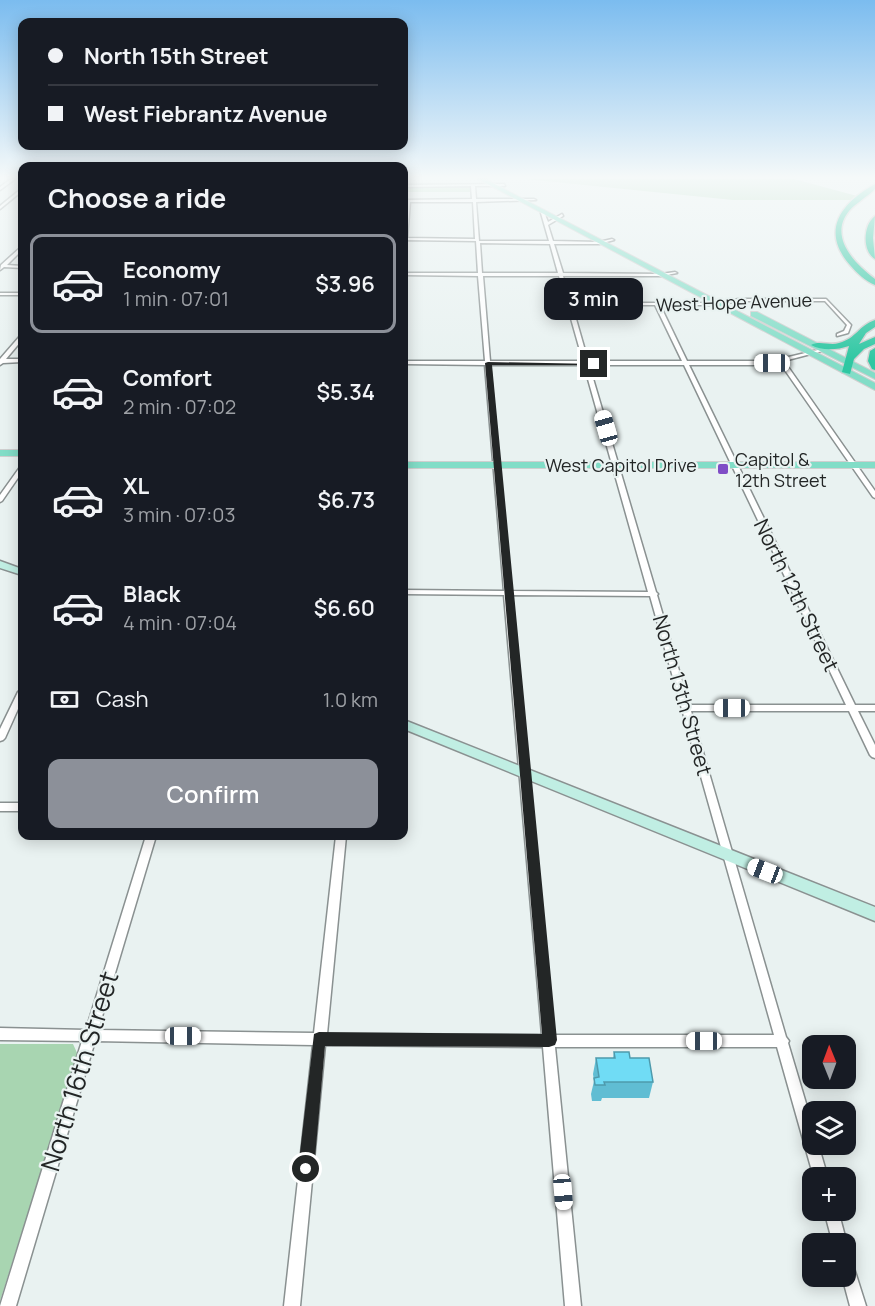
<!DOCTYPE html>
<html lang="en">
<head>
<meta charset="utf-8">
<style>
  :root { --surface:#171b24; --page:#20242c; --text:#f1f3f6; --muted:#9ea1a6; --line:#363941; --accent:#8c9099 }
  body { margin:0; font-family:Manrope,sans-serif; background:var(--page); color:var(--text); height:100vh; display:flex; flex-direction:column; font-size:22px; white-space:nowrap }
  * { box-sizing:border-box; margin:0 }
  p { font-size:20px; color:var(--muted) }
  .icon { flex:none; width:33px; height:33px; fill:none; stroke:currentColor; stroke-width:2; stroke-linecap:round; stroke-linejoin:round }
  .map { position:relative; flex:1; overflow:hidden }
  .panel { position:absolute; left:18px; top:162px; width:390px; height:678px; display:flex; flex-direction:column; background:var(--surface); border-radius:12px; box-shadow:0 3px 15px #0003 }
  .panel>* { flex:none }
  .guide { position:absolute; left:18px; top:18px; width:390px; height:132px; border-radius:12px; box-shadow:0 3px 15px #0003; display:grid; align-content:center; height:132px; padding:0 30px; background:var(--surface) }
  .needle { width:39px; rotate:359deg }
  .fabs { position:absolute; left:802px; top:1035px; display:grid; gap:12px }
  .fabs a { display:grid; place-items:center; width:54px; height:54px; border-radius:12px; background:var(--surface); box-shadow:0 3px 15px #0003; font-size:30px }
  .end { position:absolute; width:27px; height:27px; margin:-14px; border:8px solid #232626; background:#fff; box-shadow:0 0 0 3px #fff }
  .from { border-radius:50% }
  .bubble { position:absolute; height:42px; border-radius:12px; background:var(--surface); box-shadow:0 3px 15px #0003; font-size:20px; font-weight:600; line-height:42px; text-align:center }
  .car { position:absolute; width:18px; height:36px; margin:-18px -9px; border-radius:8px; box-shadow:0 0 4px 2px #0007; background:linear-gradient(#fff 24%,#345 0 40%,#fff 0 76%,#345 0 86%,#fff 0) }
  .guide b { display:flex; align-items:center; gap:21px; height:57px; font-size:22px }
  .guide b+b { border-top:2px solid var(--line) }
  .guide i { width:15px; height:15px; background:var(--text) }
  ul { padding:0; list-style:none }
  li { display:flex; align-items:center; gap:18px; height:99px; margin:0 12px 9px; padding:0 18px; border:3px solid transparent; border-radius:12px }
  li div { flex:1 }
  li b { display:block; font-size:22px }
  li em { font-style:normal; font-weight:600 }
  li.on { border-color:var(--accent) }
  li>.icon { width:54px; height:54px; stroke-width:1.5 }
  h2 { padding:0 30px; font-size:27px; line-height:72px }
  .pay { display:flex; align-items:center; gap:15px; height:66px; padding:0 30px; font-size:22px }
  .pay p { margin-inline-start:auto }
  .primary-button { display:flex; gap:12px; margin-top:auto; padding:12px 30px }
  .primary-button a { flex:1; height:69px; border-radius:12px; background:var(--accent); color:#fff; font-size:24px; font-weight:600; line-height:69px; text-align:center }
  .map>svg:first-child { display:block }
  .green { fill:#a8d5b1 }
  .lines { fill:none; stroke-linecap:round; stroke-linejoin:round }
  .street-casing { stroke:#8a9191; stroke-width:3 }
  .secondary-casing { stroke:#8a9191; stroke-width:3 }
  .primary-casing { stroke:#cfcfcf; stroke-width:2 }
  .highway-casing { stroke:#cfcfcf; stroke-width:3 }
  .street { fill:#fff; fill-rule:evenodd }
  .secondary { fill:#c0eee3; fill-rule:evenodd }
  .primary { fill:#82ddc7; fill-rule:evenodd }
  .highway { fill:#2ec7a2; fill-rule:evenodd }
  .wall { fill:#60bdd3 }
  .building { fill:#70dcf5; stroke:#4e9aac; stroke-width:1.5 }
  .route { fill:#232626 }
  .poi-dot { fill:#7f4dc6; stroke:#e9f2f1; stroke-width:2 }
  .labels { text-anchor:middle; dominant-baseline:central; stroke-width:4.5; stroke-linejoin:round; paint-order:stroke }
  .far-street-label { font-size:18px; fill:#232626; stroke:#e9f2f1 }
  .far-poi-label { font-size:18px; fill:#232626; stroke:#e9f2f1; text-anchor:start }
  .street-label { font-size:21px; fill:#232626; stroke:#e9f2f1 }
  .near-street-label { font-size:26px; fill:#232626; stroke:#e9f2f1 }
</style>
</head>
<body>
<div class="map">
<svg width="875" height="1306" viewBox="0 0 875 1306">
  <rect width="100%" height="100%" fill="#e9f2f1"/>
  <path class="green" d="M525 179H794L857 196 856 200H733Z
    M404 187H470L471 192H404Z
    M0 1044H73L78 1055 0 1301Z"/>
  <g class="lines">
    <g class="street-casing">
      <path id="street" d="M11 179H15L0 190V187Z
        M504 184 505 186H475L476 199H534L536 200 476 202 479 241H549L541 213 544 212 548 222 562 214 563 216 548 225 553 241 599 242 612 239 614 240 599 244H554L563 273 661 274 675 272 677 273 661 276H563L571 303H716L739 299H826L851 325 848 333 837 336V334L844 331 847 325 825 301H739L716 305H660L687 361H772L826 348V350L784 361 875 491V498L873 497 780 363 772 365H689L855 705H875V711H858L875 745V758L872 757 870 755 849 711H691L786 1037 789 1041 788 1043 813 1127V1144H818L828 1178H814L777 1047H555L581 1306H565L543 1047 325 1045 300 1306H284L313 1045 95 1041 16 1306H0L82 1041 0 1040V1028L86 1030 146 836H156L98 1030 314 1033 336 836H346L327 1034 542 1035 504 595 404 594V590L504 591 485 365 404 364V361H485L478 276 404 275V273H478L476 241 406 240V244L404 245 406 202H404V200L472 199 471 186 404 187V185ZM410 202H473L475 239 407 238ZM480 243 550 244 558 273H482ZM483 276H559L583 361H490ZM572 305H655L682 361H588ZM490 365H584L648 592 511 591ZM589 365H684L846 705H689L657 595 658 594 656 592ZM512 595 650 596 774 1035H554Z
        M21 189H22V191L0 209V206Z
        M21 247H22V250L7 265 22 266V268L4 267 0 270 1 265Z
        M0 293H22V295H0Z
        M20 336H22V340L6 359H22V362L3 363 0 365V359Z
        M22 466V472L2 501 0 502V495L20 467Z
        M22 689V700L5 738 3 740 0 741V729L18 692Z
        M0 803H22V811H0Z
        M824 1210H838L847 1244 846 1247V1244H833Z
        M846 1258 851 1260 853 1265 866 1306H850L842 1276H846Z"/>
    </g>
    <g class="secondary-casing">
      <path id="secondary" d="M0 561 22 569V575L0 568Z
        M404 720 875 907V921L404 729Z"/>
    </g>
    <g class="primary-casing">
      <path id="primary" d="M478 179H485L875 383V390Z
        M751 312H757L875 373V379L751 316Z
        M0 450H22V456H0Z
        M404 462H875V468H404Z"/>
    </g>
    <g class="highway-casing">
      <path id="highway" d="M875 184V189C867 197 856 203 849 211 828 237 855 264 875 279V285C865 281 857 273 850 265 820 231 841 203 875 184Z
        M875 216 873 238 875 259C862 251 863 225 875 216Z
        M875 320V327L866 333 859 344 875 337V344L864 349 854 359 850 374 842 372 849 346C837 350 822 351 811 345 819 340 830 346 839 343 857 338 858 326 875 320Z
        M875 348V370L872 369 868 361 870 351Z"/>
    </g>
    <use href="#street" class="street"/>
    <use href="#secondary" class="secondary"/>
    <use href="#primary" class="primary"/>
    <use href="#highway" class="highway"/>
  </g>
  <path class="wall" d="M614 1052 630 1058 653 1082 649 1098H602L601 1101H592L591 1094 594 1081 593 1074 596 1058H613Z"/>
  <path class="building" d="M614 1052H629L630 1058H649L653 1082H604L605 1085H595L594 1078 599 1077 596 1058H615Z"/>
  <linearGradient id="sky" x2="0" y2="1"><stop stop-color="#7bbcef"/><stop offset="0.49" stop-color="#f5f9f9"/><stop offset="1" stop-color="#f5f9f9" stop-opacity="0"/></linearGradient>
  <rect width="875" height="362" fill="url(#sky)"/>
  <path class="route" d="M488 362 597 364 594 365H492L557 1040 555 1045 549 1047 325 1046 314 1169 311 1174 306 1177 300 1174 298 1169 314 1034 319 1032 542 1034 485 363Z"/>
  <rect class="poi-dot" x="717" y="463" width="12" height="12" rx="3"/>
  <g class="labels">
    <g class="far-street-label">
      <text transform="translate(734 302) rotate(-2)">West Hope Avenue</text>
      <text x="621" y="465">West Capitol Drive</text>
    </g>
    <g class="far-poi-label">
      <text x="735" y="459">Capitol &amp;<tspan x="735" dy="21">12th Street</tspan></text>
    </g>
    <g class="street-label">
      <text transform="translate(797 595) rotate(64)">North 12th Street</text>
      <text transform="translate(683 695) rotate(74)">North 13th Street</text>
    </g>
    <g class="near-street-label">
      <text transform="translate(79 1071) rotate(-73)">North 16th Street</text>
    </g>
  </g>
</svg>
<div class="fabs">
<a><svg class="needle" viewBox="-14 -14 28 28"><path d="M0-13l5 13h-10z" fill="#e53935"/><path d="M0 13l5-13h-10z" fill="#9ea1a6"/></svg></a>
<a><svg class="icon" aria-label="layers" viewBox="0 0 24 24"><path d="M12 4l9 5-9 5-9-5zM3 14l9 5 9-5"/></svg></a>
<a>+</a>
<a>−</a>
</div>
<i class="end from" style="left:306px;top:1169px"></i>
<i class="end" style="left:594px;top:364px"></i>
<div class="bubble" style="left:544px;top:278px;width:99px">3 min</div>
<i class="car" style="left:772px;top:363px;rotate:270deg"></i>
<i class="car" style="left:606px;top:428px;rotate:344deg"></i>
<i class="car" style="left:732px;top:708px;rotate:270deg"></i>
<i class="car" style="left:765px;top:871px;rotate:291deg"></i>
<i class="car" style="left:183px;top:1036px;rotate:90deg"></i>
<i class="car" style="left:704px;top:1041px;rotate:270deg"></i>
<i class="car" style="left:563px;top:1192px;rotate:175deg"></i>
<div class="guide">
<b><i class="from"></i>North 15th Street</b>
<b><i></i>West Fiebrantz Avenue</b>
</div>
<section class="panel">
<h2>Choose a ride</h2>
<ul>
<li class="on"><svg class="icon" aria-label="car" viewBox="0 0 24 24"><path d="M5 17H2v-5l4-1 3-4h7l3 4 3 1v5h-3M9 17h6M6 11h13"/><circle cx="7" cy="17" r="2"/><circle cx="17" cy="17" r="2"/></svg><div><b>Economy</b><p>1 min · 07:01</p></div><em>$3.96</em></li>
<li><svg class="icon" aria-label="car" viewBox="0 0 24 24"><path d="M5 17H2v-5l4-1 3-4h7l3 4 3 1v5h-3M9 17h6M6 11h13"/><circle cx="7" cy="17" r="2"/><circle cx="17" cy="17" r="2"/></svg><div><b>Comfort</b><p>2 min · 07:02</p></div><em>$5.34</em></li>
<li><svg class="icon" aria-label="car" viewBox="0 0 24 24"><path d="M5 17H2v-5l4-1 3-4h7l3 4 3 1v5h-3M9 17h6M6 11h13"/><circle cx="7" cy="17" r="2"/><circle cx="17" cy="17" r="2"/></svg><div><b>XL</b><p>3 min · 07:03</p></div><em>$6.73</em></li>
<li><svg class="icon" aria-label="car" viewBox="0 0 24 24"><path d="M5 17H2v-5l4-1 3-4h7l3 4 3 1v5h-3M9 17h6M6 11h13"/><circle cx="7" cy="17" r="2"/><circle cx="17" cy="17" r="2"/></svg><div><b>Black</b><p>4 min · 07:04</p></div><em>$6.60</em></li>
</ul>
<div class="pay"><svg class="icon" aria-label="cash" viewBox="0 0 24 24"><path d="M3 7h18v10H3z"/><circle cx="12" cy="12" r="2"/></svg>Cash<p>1.0 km</p></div>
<div class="primary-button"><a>Confirm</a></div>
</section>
</div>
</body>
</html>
